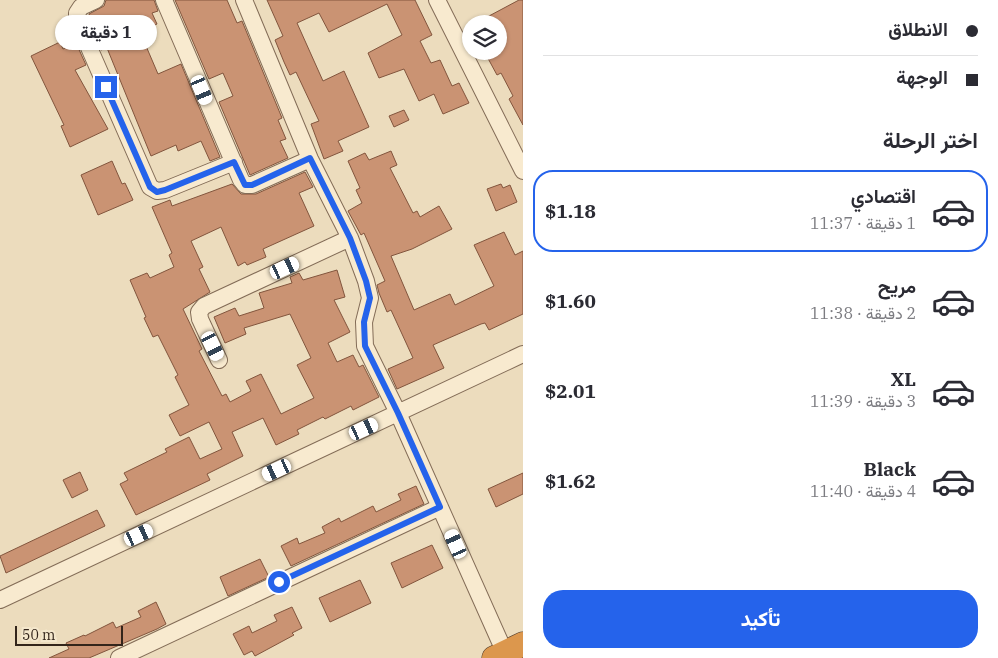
<!DOCTYPE html>
<html lang="ar">
<head>
<meta charset="utf-8">
<style>
  :root { --surface:#fff; --page:#f2f2f3; --text:#2b2b33; --muted:#7c7c81; --line:#e1e1e2; --accent:#2563eb }
  body { margin:0; font-family:"IBM Plex Serif",Vazirmatn,serif; background:var(--page); color:var(--text); direction:rtl; height:100vh; display:flex; flex-direction:column; font-size:19px; white-space:nowrap }
  * { box-sizing:border-box; margin:0 }
  p { font-size:16px; color:var(--muted) }
  .icon { flex:none; width:28px; height:28px; fill:none; stroke:currentColor; stroke-width:2; stroke-linecap:round; stroke-linejoin:round }
  .map { position:relative; flex:1; overflow:hidden; direction:ltr }
  .panel { display:flex; flex-direction:column; background:var(--surface); width:475px }
  .panel>* { flex:none }
  .top-card { display:grid; align-content:center; height:110px; padding:0 20px; background:var(--surface) }
  .buttons { position:absolute; left:462px; top:15px; display:grid; gap:10px }
  .buttons a { display:grid; place-items:center; width:45px; height:45px; border-radius:50%; background:var(--surface); box-shadow:0 1px 4px #0004; font-size:25px }
  .scale { position:absolute; left:15px; bottom:12px; width:108px; box-sizing:border-box; padding-left:5px; border:2px solid #33251b; border-top:0; font-size:14px; line-height:18px; white-space:nowrap; color:#33251b; -webkit-text-stroke:4px #f4e7cc; paint-order:stroke }
  .end { position:absolute; width:22px; height:22px; margin:-11px; border:6px solid #2563eb; background:#fff; box-shadow:0 0 0 2px #fff }
  .from { border-radius:50% }
  .bubble { position:absolute; height:35px; border-radius:18px; background:var(--surface); box-shadow:0 1px 4px #0004; font-size:16px; font-weight:800; line-height:35px; text-align:center; direction:rtl }
  .car { position:absolute; width:15px; height:30px; margin:-15px -8px; border-radius:6px; box-shadow:0 0 4px 1px #0007; background:linear-gradient(#fff 24%,#345 0 40%,#fff 0 76%,#345 0 86%,#fff 0) }
  .top-card b { display:flex; align-items:center; gap:18px; height:48px; font-size:19px }
  .top-card b+b { border-top:1px solid var(--line) }
  .top-card i { width:12px; height:12px; background:var(--text) }
  ul { padding:0; list-style:none }
  li { display:flex; align-items:center; gap:15px; height:82px; margin:0 10px 8px; padding:0 10px; border:2px solid transparent; border-radius:20px }
  li div { flex:1 }
  li b { display:block; font-size:19px }
  li em { font-style:normal; font-weight:800 }
  li.current { border-color:var(--accent) }
  li>.icon { width:45px; height:45px; stroke-width:1.5 }
  h2 { padding:0 20px; font-size:22px; line-height:60px }
  .action { display:flex; gap:10px; margin-top:auto; padding:10px 20px }
  .action a { flex:1; height:58px; border-radius:20px; background:var(--accent); color:#fff; font-size:20px; font-weight:800; line-height:58px; text-align:center }
  main { display:flex; flex:1; min-height:0 }
  .map>svg:first-child { display:block }
  .building { fill:#ca9373; stroke:#82553d }
  .lines { fill:none; stroke-linecap:round; stroke-linejoin:round }
  .minor-casing { stroke:#836c57; stroke-width:18 }
  .highway-casing { stroke:#513b2b; stroke-width:25 }
  .minor { stroke:#f8eacf; stroke-width:16 }
  .highway { stroke:#dc974d; stroke-width:24 }
  .route { stroke:#2563eb; stroke-width:6 }
</style>
</head>
<body>
<main>
<section class="panel">
<div class="top-card">
<b><i class="from"></i>الانطلاق</b>
<b><i></i>الوجهة</b>
</div>
<h2>اختر الرحلة</h2>
<ul>
<li class="current"><svg class="icon" aria-label="car" viewBox="0 0 24 24"><path d="M5 17H2v-5l4-1 3-4h7l3 4 3 1v5h-3M9 17h6M6 11h13"/><circle cx="7" cy="17" r="2"/><circle cx="17" cy="17" r="2"/></svg><div><b>اقتصادي</b><p>1 دقيقة · 11:37</p></div><em>$1.18</em></li>
<li><svg class="icon" aria-label="car" viewBox="0 0 24 24"><path d="M5 17H2v-5l4-1 3-4h7l3 4 3 1v5h-3M9 17h6M6 11h13"/><circle cx="7" cy="17" r="2"/><circle cx="17" cy="17" r="2"/></svg><div><b>مريح</b><p>2 دقيقة · 11:38</p></div><em>$1.60</em></li>
<li><svg class="icon" aria-label="car" viewBox="0 0 24 24"><path d="M5 17H2v-5l4-1 3-4h7l3 4 3 1v5h-3M9 17h6M6 11h13"/><circle cx="7" cy="17" r="2"/><circle cx="17" cy="17" r="2"/></svg><div><b>XL</b><p>3 دقيقة · 11:39</p></div><em>$2.01</em></li>
<li><svg class="icon" aria-label="car" viewBox="0 0 24 24"><path d="M5 17H2v-5l4-1 3-4h7l3 4 3 1v5h-3M9 17h6M6 11h13"/><circle cx="7" cy="17" r="2"/><circle cx="17" cy="17" r="2"/></svg><div><b>Black</b><p>4 دقيقة · 11:40</p></div><em>$1.62</em></li>
</ul>
<div class="action"><a>تأكيد</a></div>
</section>
<div class="map">
<svg width="523" height="658" viewBox="0 0 523 658">
  <rect width="100%" height="100%" fill="#ecdcbd"/>
  <path class="building" d="M106 0H154L158 11 152 13 157 24 140 32 158 74 181 64 220 157 210 161 201 141 178 151 176 145 151 156 107 48 101 50 94 34 96 33 89 14 104 6Z
    M175 0H227L237 23 242 21 282 118 278 120 286 139 280 141 288 158 250 175 219 102 233 96 223 73 209 79Z
    M267 0H415L432 35 420 41 431 63 440 60 452 86 459 83 469 103 443 114 434 94 419 101 404 69 379 78 368 53 402 35 387 4 329 32 319 13 297 23 323 81 344 71 369 127 338 141 343 151 324 159 311 124 319 121 296 72 290 75 284 62 275 40 283 36Z
    M519 0H523V125L509 99 513 96 501 73 497 75 484 51H499V24H474Z
    M60 42 63 49 76 43 86 65 75 70 108 129 70 147 61 126 64 125 31 56Z
    M404 110 409 120 394 127 389 116Z
    M391 151 397 165 390 168 413 213 417 211 420 217 439 206 452 229 412 249 391 256 414 310 450 294 455 305 494 286 474 245 504 232 515 255 523 251V314L489 330 485 323 481 324 433 345 444 368 397 389 388 369 413 358 391 310 387 312 379 293 377 285 385 281 364 233 361 235 348 211 362 203 356 190 360 188 348 161 365 153 369 160Z
    M112 161 122 184 125 183 133 200 98 215 81 175Z
    M305 172 313 187 299 193 314 226 263 249 266 257 247 265 245 262 238 266 221 227 191 241 203 267 199 269 210 292 183 309 202 349 199 351 222 396 226 394 230 402 251 391 246 381 261 374 281 414 314 398 297 365 311 358 290 314 244 328 246 334 225 343 214 317 235 308 239 316 264 308 259 293 292 283 290 277 299 273 303 280 337 270 345 297 334 300 350 332 328 343 337 362 353 355 359 367 363 365 379 397 353 410 351 406 325 419 323 417 297 430 299 434 276 445 263 418 232 432 243 456 207 474 210 480 136 515 120 484 128 480 124 473 167 452 165 449 189 437 200 459 222 449 209 422 180 436 169 415 189 405 175 377 178 375 158 335 153 337 144 318 146 317 130 280 147 273 150 278 174 267 169 255 172 253 152 207 170 200 172 206 232 184 241 194H256Z
    M501 184 503 188 510 185 517 202 496 211 487 189Z
    M80 472 88 490 72 498 63 480Z
    M523 473V494L496 507 488 489Z
    M416 486 424 504 291 566 281 546 297 538 299 544 325 533 322 527 339 518 341 522 373 506 376 512 401 500 398 494Z
    M97 510 105 526 6 573 0 556Z
    M432 545 443 568 402 588 391 563Z
    M260 559 269 577 228 596 220 577Z
    M360 580 371 603 330 622 319 598Z
    M156 602 166 624 157 629 89 658H49L69 649 66 643 84 635 85 636 113 622 116 628 141 617 138 611Z
    M292 607 302 628 292 633 294 635 255 656 252 651 244 655 233 634 249 626 252 633 277 621 274 615Z"/>
  <g class="lines">
    <g class="minor-casing">
      <path id="minor" d="M96 0 81 7 77 13V20L150 187 157 191 165 190 234 162
        M164 0 241 180 245 185H252L310 159
        M244 0 310 159 350 238 366 281 370 298 364 322 365 346 398 413 505 653
        M437 0 523 171
        M219 360 200 319 199 312 204 306 350 238
        M0 600 523 354
        M119 658 440 507"/>
    </g>
    <g class="highway-casing">
      <path id="highway" d="M494 658 523 644"/>
    </g>
    <use href="#minor" class="minor"/>
    <use href="#highway" class="highway"/>
  </g>
  <g class="lines">
    <path class="route" d="M106 87 150 187 157 192 165 190 234 162 245 185H252L310 158 350 238 366 281 370 298 364 322 365 346 398 413 440 507 279 582"/>
  </g>
</svg>
<div class="buttons">
<a><svg class="icon" aria-label="layers" viewBox="0 0 24 24"><path d="M12 4l9 5-9 5-9-5zM3 14l9 5 9-5"/></svg></a>
</div>
<div class="scale">50 m</div>
<i class="end from" style="left:279px;top:582px"></i>
<i class="end" style="left:106px;top:87px"></i>
<div class="bubble" style="left:55px;top:15px;width:102px">1 دقيقة</div>
<i class="car" style="left:202px;top:90px;rotate:157deg"></i>
<i class="car" style="left:285px;top:268px;rotate:65deg"></i>
<i class="car" style="left:213px;top:346px;rotate:154deg"></i>
<i class="car" style="left:364px;top:429px;rotate:65deg"></i>
<i class="car" style="left:277px;top:470px;rotate:245deg"></i>
<i class="car" style="left:139px;top:535px;rotate:65deg"></i>
<i class="car" style="left:456px;top:544px;rotate:336deg"></i>
</div>
</main>
</body>
</html>
